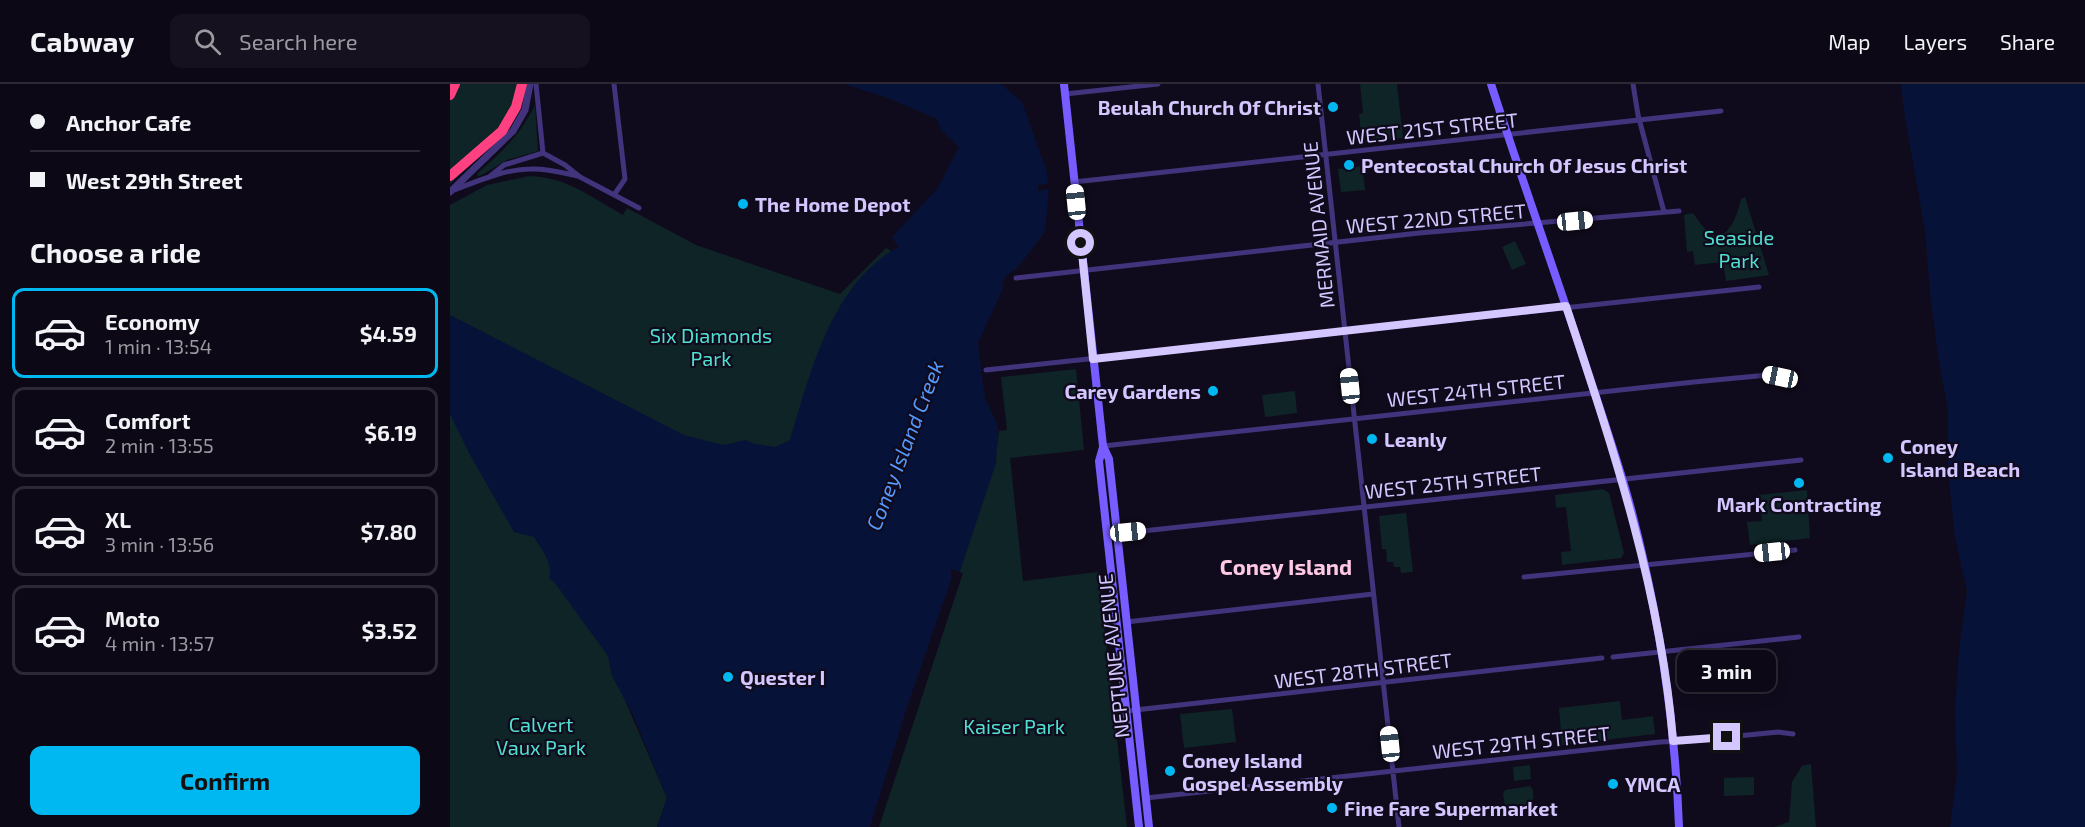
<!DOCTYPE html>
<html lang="en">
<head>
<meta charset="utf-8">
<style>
  :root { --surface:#0c0815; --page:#15111e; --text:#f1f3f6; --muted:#9a9aa0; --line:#2c2934; --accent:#00b8f1 }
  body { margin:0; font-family:"Exo 2",sans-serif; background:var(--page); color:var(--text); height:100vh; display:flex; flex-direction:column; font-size:22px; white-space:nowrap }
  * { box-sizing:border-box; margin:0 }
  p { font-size:20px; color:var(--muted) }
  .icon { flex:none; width:33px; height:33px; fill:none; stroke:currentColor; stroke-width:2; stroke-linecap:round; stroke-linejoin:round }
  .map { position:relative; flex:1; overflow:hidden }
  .side { display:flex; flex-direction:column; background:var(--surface); width:450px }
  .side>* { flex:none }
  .banner { display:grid; align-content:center; height:132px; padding:0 30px; background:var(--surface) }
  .end { position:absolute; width:27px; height:27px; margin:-14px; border:8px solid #d4c6ff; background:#111; box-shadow:0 0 0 3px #111 }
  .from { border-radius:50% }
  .bubble { position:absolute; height:42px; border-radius:12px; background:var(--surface); box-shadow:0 3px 15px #0003,0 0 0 2px var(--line); font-size:20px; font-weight:700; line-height:42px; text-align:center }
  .car { position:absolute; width:18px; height:36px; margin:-18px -9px; border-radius:8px; box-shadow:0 0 4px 2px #0007; background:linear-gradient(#fff 24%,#345 0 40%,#fff 0 76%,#345 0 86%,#fff 0) }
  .banner b { display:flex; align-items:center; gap:21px; height:57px; font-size:22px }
  .banner b+b { border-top:2px solid var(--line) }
  .banner i { width:15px; height:15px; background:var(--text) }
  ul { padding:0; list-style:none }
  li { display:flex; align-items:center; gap:18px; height:90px; margin:0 12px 9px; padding:0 18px; border:3px solid var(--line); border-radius:12px }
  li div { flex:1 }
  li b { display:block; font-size:22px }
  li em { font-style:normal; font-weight:700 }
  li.active { border-color:var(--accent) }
  li>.icon { width:54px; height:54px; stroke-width:1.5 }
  h2 { padding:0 30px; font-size:27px; line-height:72px }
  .action { display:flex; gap:12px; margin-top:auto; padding:12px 30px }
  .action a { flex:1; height:69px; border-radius:12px; background:var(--accent); color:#111; font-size:24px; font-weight:700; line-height:69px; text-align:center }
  header { display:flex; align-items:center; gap:36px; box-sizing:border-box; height:84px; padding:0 30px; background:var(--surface); border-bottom:2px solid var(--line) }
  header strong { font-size:28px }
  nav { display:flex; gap:33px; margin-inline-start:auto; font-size:21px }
  .search { width:420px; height:54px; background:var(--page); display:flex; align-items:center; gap:15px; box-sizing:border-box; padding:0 21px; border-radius:12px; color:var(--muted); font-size:22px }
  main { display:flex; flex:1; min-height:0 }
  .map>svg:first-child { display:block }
  .green { fill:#0e2426 }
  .water { fill:#071238 }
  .pier { fill:#100b1c }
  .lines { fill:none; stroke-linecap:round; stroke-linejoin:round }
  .minor { stroke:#41347c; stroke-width:5 }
  .tertiary { stroke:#41347c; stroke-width:7 }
  .secondary { stroke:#775dff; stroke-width:8 }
  .motorway { stroke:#ff4182; stroke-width:10 }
  .route { stroke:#d4c6ff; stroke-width:8 }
  .poi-dot { fill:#00b8f1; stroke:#100b1c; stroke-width:2 }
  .labels { text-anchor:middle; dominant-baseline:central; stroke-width:4.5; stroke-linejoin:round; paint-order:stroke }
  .poi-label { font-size:20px; font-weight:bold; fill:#d4c6ff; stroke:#100b1c; text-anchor:start }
  .street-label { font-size:20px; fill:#d4c6ff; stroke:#100b1c }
  .park-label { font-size:20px; fill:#50e0d0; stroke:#100b1c }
  .water-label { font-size:21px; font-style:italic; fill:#5499ff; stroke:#100b1c }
  .quarter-label { font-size:22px; font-weight:bold; fill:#ffc8e3; stroke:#100b1c }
</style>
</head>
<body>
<header>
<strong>Cabway</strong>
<div class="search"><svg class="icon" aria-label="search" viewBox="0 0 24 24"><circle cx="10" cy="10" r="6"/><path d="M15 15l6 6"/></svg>Search here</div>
<nav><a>Map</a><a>Layers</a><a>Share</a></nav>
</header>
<main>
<section class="side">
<div class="banner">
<b><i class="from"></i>Anchor Cafe</b>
<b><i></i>West 29th Street</b>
</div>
<h2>Choose a ride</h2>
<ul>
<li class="active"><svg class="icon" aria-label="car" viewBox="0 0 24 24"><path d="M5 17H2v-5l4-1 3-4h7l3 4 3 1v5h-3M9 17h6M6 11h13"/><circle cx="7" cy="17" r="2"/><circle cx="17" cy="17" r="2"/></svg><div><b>Economy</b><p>1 min · 13:54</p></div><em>$4.59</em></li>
<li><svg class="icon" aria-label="car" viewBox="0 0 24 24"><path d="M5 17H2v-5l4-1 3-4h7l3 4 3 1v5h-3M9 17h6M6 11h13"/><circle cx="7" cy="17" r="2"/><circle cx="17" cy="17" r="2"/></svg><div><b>Comfort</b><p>2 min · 13:55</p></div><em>$6.19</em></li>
<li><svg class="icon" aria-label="car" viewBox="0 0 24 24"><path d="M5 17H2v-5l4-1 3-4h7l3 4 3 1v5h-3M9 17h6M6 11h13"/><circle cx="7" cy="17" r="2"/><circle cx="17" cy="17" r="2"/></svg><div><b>XL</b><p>3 min · 13:56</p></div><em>$7.80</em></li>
<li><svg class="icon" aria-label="car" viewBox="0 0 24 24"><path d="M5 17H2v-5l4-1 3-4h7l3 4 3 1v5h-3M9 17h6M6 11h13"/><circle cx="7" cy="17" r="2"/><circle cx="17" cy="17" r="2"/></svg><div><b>Moto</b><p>4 min · 13:57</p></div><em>$3.52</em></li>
</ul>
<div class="action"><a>Confirm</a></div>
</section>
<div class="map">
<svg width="1635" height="743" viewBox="0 0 1635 743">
  <rect width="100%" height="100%" fill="#100b1c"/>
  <path class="green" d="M0 0H75L47 56 0 100Z
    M910 0H947L953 54 912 58 909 30 913 29Z
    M85 21 88 67 57 76 30 92H28L27 90C53 66 69 53 85 21Z
    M912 82 915 106 891 108 888 85Z
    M79 92C117 93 141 113 173 131L177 124 246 161 390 210 436 164 443 168 362 365 149 535 177 621 217 714 207 743H0V121L37 101Z
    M1295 113 1319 191 1276 197 1273 178 1245 181 1243 167 1237 168 1234 131 1243 129C1247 134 1250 140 1255 145 1276 166 1288 130 1291 115Z
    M1065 157 1076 180 1062 186 1052 163Z
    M626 285 634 366 560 374 573 497 648 488 677 743H425L533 303 535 315 548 342 547 364 549 347 557 346 551 293Z
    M845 307 847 329 815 333 812 311Z
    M1153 405 1159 409 1174 469 1171 474 1112 481 1111 468 1121 467 1116 423 1106 424 1105 411Z
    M1357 406 1360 454 1300 461 1297 438 1312 437 1309 411Z
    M956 429 963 488 951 489 950 483H944L943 478H937L936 465H932L929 432Z
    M1170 617 1172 636 1203 632 1205 650 1112 661 1109 624Z
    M782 625 786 658 734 664 730 630Z
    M1361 680 1366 743H1324L1339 738 1342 698 1352 682Z
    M1080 681 1081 695 1064 697 1063 683Z
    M1304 693V711L1274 712V694Z
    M1080 702 1083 706V724L1056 727 1053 710 1055 706Z"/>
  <path class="water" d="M394 0H551L572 18 597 88 598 100 588 101V107L599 105 595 148 568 183 555 193 552 201 553 204 528 259 535 315 548 342 546 379 425 743H207L217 714 183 631 162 592 158 572 105 499 99 494C104 480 91 465 84 453L64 448 19 369 0 330V231L234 351 273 361 296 356 305 360 325 363 340 356C361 287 381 201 448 163L442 153 487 105 509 63 491 46 487 35 438 14Z
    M1451 0H1635V743H1500L1507 690 1505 627 1509 566 1517 507 1505 453 1498 387V326L1488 271 1480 210 1475 147 1454 27Z"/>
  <path class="pier" d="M500 485 513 489 429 743H420L457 623 502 493Z"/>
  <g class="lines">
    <path class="minor" d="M86 0 93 69
      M164 0 175 95 164 111
      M868 0 949 743
      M1183 0 1188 31 1214 128
      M615 10 708 0
      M39 93 54 81 93 69 115 81 130 93 189 124
      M624 98 1271 27
      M4 106C28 97 55 85 81 85 97 84 113 89 128 92
      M566 194 969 149 1229 127
      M536 286 1309 203
      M653 362 1244 298 1318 291 1330 293
      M665 450 1351 376
      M1074 493 1345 466
      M676 538 923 510
      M1163 573 1349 553
      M676 627 1152 574
      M696 714 1210 658 1237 657 1328 648 1343 650"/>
    <path class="tertiary" d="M0 108 63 47 75 26 80 0"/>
    <path class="secondary" d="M614 0 653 362 659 375 699 743
      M1041 0C1070 90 1102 180 1132 270 1148 320 1166 370 1180 421 1208 526 1225 635 1229 743
      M653 363 649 377 689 743"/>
    <path class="motorway" d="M0 11 5 0
      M0 92 52 47 66 23 72 0"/>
  </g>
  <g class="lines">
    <path class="route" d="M631 159 643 275 1116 222C1163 364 1211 507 1223 657L1277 653"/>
  </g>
  <g class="poi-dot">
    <circle cx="883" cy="23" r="6"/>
    <circle cx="899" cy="81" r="6"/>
    <circle cx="293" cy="120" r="6"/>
    <circle cx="763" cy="307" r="6"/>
    <circle cx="922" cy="355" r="6"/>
    <circle cx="1438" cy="374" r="6"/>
    <circle cx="1349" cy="399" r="6"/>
    <circle cx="278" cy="593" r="6"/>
    <circle cx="720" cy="687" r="6"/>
    <circle cx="1163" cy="700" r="6"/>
    <circle cx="882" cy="724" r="6"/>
  </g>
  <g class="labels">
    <g class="poi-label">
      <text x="871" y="23" text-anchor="end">Beulah Church Of Christ</text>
      <text x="911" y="81">Pentecostal Church Of Jesus Christ</text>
      <text x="305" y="120">The Home Depot</text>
      <text x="751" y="307" text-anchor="end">Carey Gardens</text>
      <text x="934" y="355">Leanly</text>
      <text x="1450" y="362">Coney<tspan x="1450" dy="23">Island Beach</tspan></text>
      <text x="1349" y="420" text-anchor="middle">Mark Contracting</text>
      <text x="290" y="593">Quester I</text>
      <text x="732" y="676">Coney Island<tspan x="732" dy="23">Gospel Assembly</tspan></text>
      <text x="1175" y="700">YMCA</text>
      <text x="894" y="724">Fine Fare Supermarket</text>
    </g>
    <g class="street-label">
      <text transform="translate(982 44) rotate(-6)">WEST 21ST STREET</text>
      <text transform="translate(986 134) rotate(-5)">WEST 22ND STREET</text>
      <text transform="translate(868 141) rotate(-96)">MERMAID AVENUE</text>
      <text transform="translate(1026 306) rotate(-6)">WEST 24TH STREET</text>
      <text transform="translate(1003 398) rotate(-6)">WEST 25TH STREET</text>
      <text transform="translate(663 572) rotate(-96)">NEPTUNE AVENUE</text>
      <text transform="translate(913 586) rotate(-7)">WEST 28TH STREET</text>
      <text transform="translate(1071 658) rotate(-6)">WEST 29TH STREET</text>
    </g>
    <g class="park-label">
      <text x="1289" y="153">Seaside<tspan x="1289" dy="23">Park</tspan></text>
      <text x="261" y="251">Six Diamonds<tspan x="261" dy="23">Park</tspan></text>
      <text x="91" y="640">Calvert<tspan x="91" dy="23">Vaux Park</tspan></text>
      <text x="564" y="642">Kaiser Park</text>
    </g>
    <g class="water-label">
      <text transform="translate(454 361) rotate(-69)">Coney Island Creek</text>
    </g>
    <g class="quarter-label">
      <text x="836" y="482">Coney Island</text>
    </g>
  </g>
</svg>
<i class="end from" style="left:631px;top:159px"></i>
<i class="end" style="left:1277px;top:653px"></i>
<div class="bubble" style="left:1227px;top:566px;width:99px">3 min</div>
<i class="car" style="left:626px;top:118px;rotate:354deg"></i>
<i class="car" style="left:1125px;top:137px;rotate:84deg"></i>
<i class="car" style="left:1330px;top:293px;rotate:282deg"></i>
<i class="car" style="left:900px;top:302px;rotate:354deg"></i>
<i class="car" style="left:678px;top:448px;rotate:84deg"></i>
<i class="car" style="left:1322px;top:468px;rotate:264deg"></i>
<i class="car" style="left:940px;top:660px;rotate:354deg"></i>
</div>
</main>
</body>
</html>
